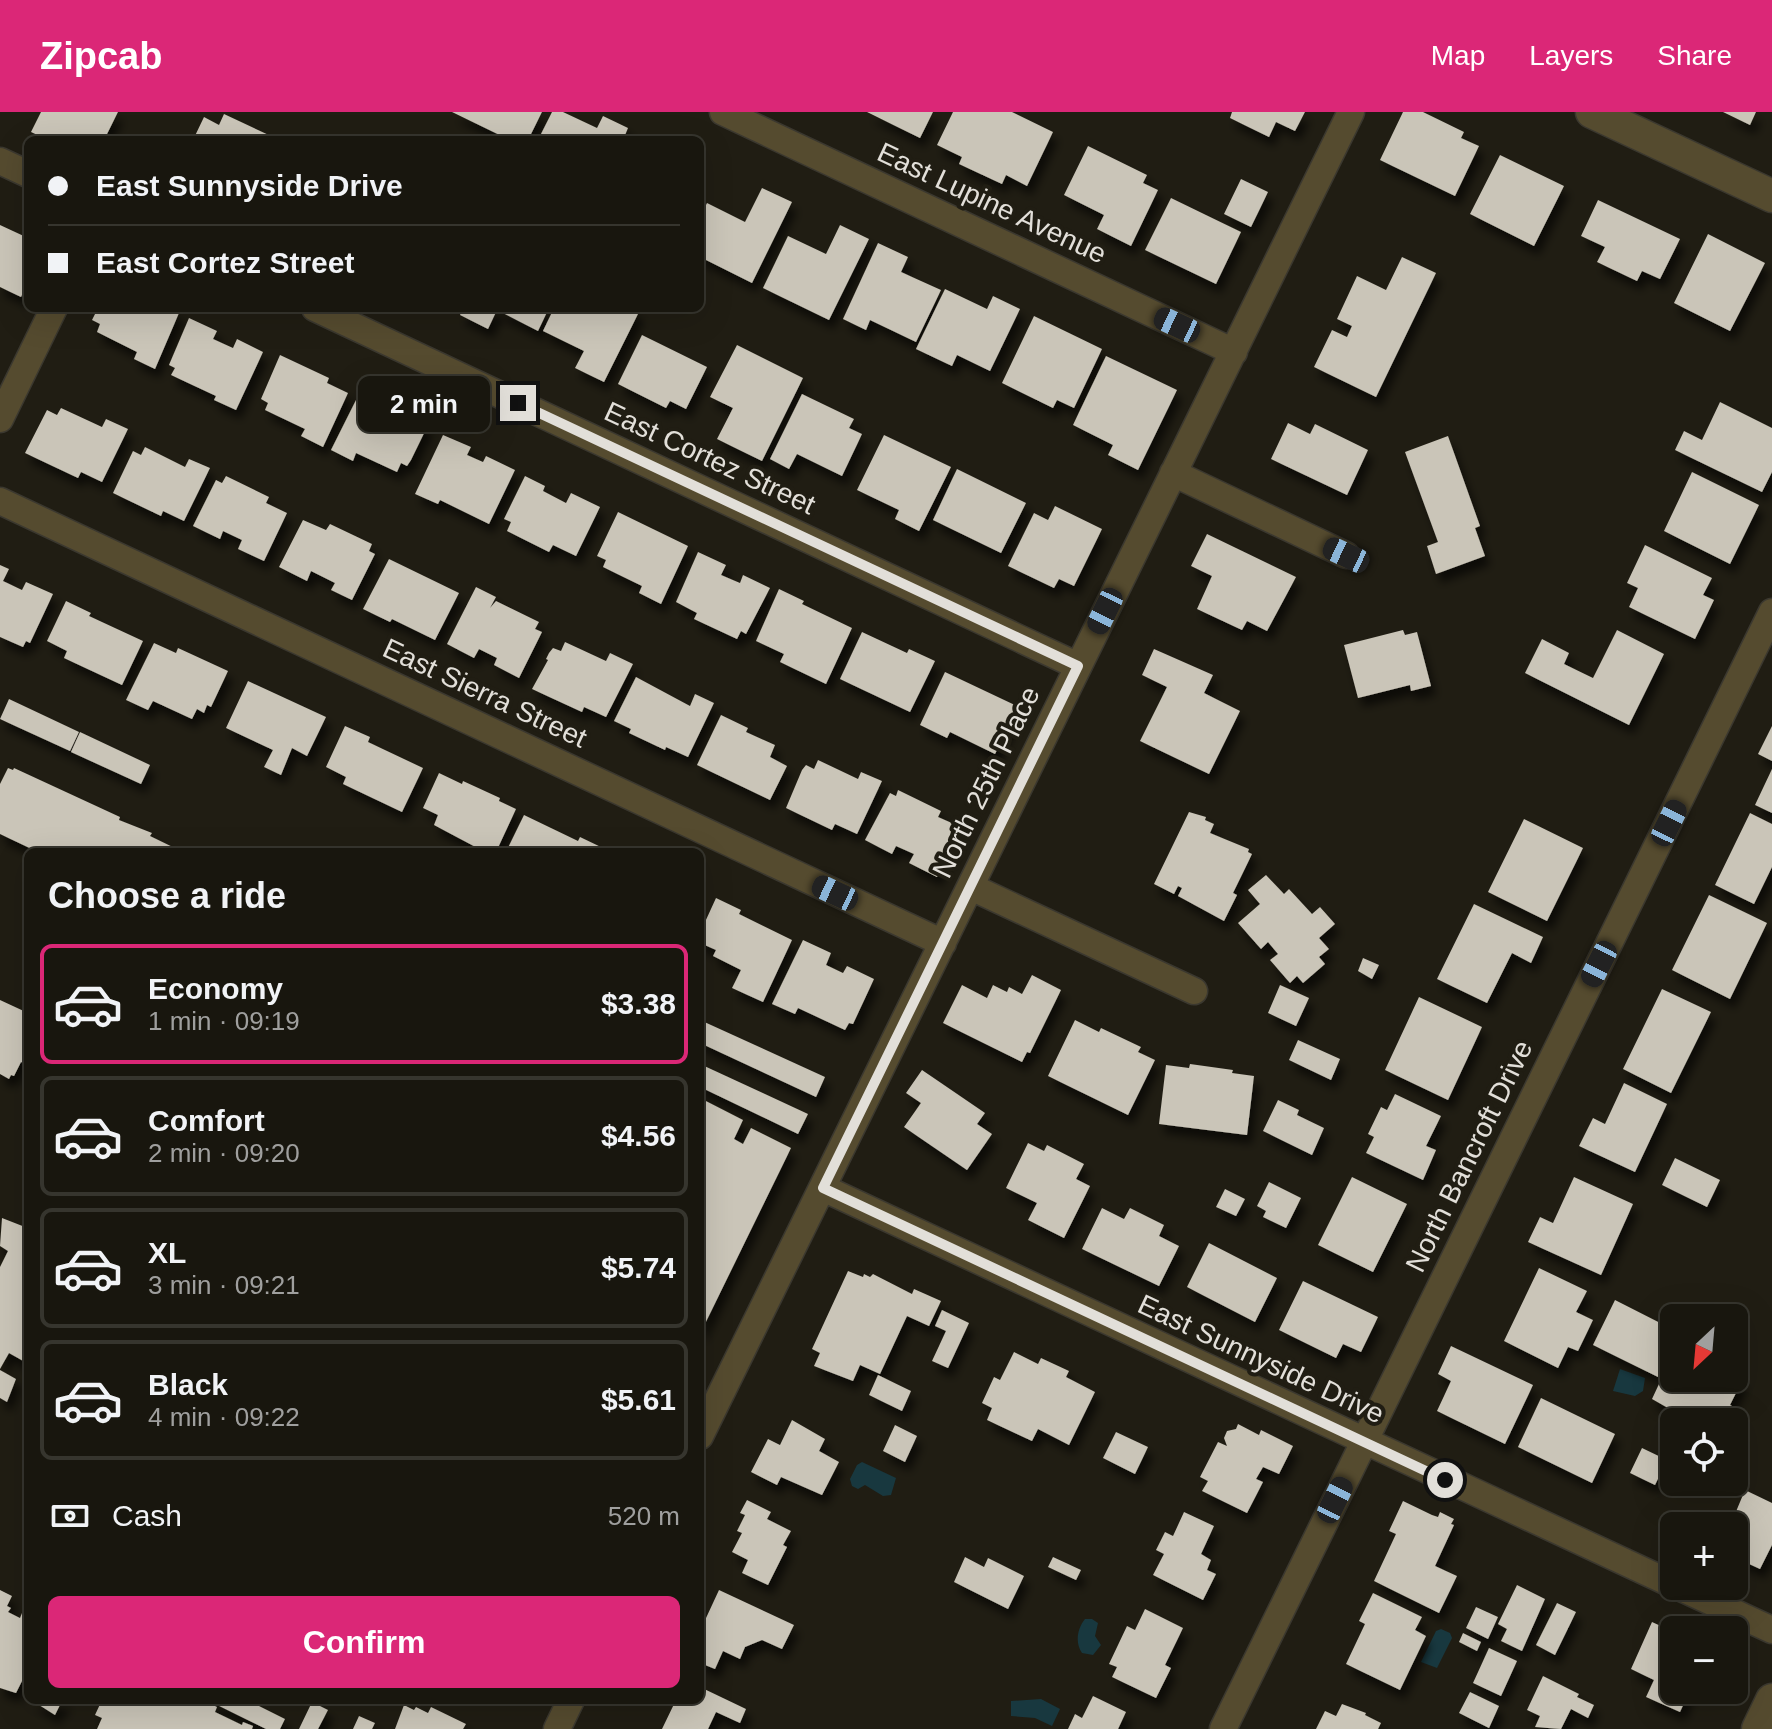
<!DOCTYPE html>
<html lang="en">
<head>
<meta charset="utf-8">
<style>
  :root { --surface:#18160e; --page:#211f17; --text:#f1f3f6; --muted:#9f9f9e; --line:#36352e; --accent:#db2777 }
  body { margin:0; font-family:Helvetica,sans-serif; background:var(--page); color:var(--text); height:100vh; display:flex; flex-direction:column; font-size:30px; white-space:nowrap }
  * { box-sizing:border-box; margin:0 }
  p { font-size:26px; color:var(--muted) }
  .icon { flex:none; width:44px; height:44px; fill:none; stroke:currentColor; stroke-width:2; stroke-linecap:round; stroke-linejoin:round }
  .map { position:relative; flex:1; overflow:hidden }
  .details { position:absolute; left:24px; top:736px; width:680px; height:856px; display:flex; flex-direction:column; background:var(--surface); border-radius:12px; box-shadow:0 8px 32px #0002,0 0 0 2px var(--line) }
  .details>* { flex:none }
  .banner { position:absolute; left:24px; top:24px; width:680px; height:176px; border-radius:12px; box-shadow:0 8px 32px #0002,0 0 0 2px var(--line); display:grid; align-content:center; height:176px; padding:0 24px; background:var(--surface) }
  .needle { width:52px; rotate:206deg }
  .fabs { position:absolute; left:1660px; top:1192px; display:grid; gap:16px }
  .fabs a { display:grid; place-items:center; width:88px; height:88px; border-radius:12px; background:var(--surface); box-shadow:0 8px 32px #0002,0 0 0 2px var(--line); font-size:40px }
  .end { position:absolute; width:36px; height:36px; margin:-18px; border:10px solid #e2dfd9; background:#111; box-shadow:0 0 0 4px #111 }
  .from { border-radius:50% }
  .bubble { position:absolute; height:56px; border-radius:12px; background:var(--surface); box-shadow:0 8px 32px #0002,0 0 0 2px var(--line); font-size:26px; font-weight:600; line-height:56px; text-align:center }
  .car { position:absolute; width:24px; height:48px; margin:-24px -12px; border-radius:10px; box-shadow:0 0 6px 2px #0007; background:linear-gradient(#222 24%,#8ab4d8 0 40%,#222 0 76%,#8ab4d8 0 86%,#222 0) }
  .banner b { display:flex; align-items:center; gap:28px; height:76px; font-size:30px }
  .banner b+b { border-top:2px solid var(--line) }
  .banner i { width:20px; height:20px; background:var(--text) }
  ul { padding:0; list-style:none }
  li { display:flex; align-items:center; gap:24px; height:120px; margin:0 16px 12px; padding:0 8px; border:4px solid var(--line); border-radius:12px }
  li div { flex:1 }
  li b { display:block; font-size:30px }
  li em { font-style:normal; font-weight:600 }
  li.active { border-color:var(--accent) }
  li>.icon { width:72px; height:72px; stroke-width:1.5 }
  h2 { padding:0 24px; font-size:36px; line-height:96px }
  .pay { display:flex; align-items:center; gap:20px; height:88px; padding:0 24px; font-size:30px }
  .pay p { margin-inline-start:auto }
  .action { display:flex; gap:16px; margin-top:auto; padding:16px 24px }
  .action a { flex:1; height:92px; border-radius:12px; background:var(--accent); color:#fff; font-size:32px; font-weight:600; line-height:92px; text-align:center }
  header { display:flex; align-items:center; gap:48px; box-sizing:border-box; height:112px; padding:0 40px; background:var(--accent); color:#fff }
  header strong { font-size:38px }
  nav { display:flex; gap:44px; margin-inline-start:auto; font-size:28px }
  .map>svg:first-child { display:block }
  .water { fill:#18383f }
  .building { fill:#cac5b8; filter:url(#shadow) }
  .lines { fill:none; stroke-linecap:round; stroke-linejoin:round }
  .minor-casing { stroke:#3b382f; stroke-width:29 }
  .tertiary-casing { stroke:#3b382f; stroke-width:35 }
  .minor { stroke:#554b2f; stroke-width:26 }
  .tertiary { stroke:#554b2f; stroke-width:32 }
  .route { stroke:#e2dfd9; stroke-width:10 }
  .labels { text-anchor:middle; dominant-baseline:central; stroke-width:8; stroke-linejoin:round; paint-order:stroke }
  .street-label { font-size:28px; fill:#e2dfd9; stroke:#201d13 }
</style>
</head>
<body>
<header>
<strong>Zipcab</strong>
<nav><a>Map</a><a>Layers</a><a>Share</a></nav>
</header>
<div class="map">
<svg width="1772" height="1617" viewBox="0 0 1772 1617">
  <defs>
    <filter id="shadow"><feDropShadow dx="5" dy="9" stdDeviation="4" flood-color="#0009"/></filter>
  </defs>
  <rect width="100%" height="100%" fill="#201d13"/>
  <path class="water" d="M1620 1257 1645 1266 1643 1279 1635 1284 1613 1279Z
    M862 1350 896 1366 891 1383 883 1384 865 1373 858 1377 852 1374 850 1367 857 1353Z
    M1085 1507H1092L1098 1511 1095 1524 1101 1533 1093 1543 1082 1541C1075 1531 1077 1517 1085 1507Z
    M1441 1517 1450 1521 1452 1526 1437 1556 1421 1550 1436 1519Z
    M1041 1587 1060 1597 1052 1614 1035 1606 1011 1604V1589Z"/>
  <path class="building" d="M41 0H118L104 28H48L31 20Z
    M452 0H542L528 28H510Z
    M552 0H563L597 16 603 4 628 16 623 28H538Z
    M867 0H933L920 26Z
    M953 0H1012L1053 20 1027 74 1006 63 1002 72 959 52 962 45 937 33Z
    M1232 0H1305L1295 19 1276 10 1269 25 1230 6Z
    M1403 0H1423L1464 20 1461 26 1479 34 1455 84 1380 48Z
    M1723 0H1756L1750 13Z
    M224 2 273 25 272 28H193L204 5 219 13Z
    M1088 34 1147 63 1143 71 1158 78 1131 134 1097 117 1104 103 1064 83Z
    M1500 43 1564 74 1534 134 1470 102Z
    M1241 67 1268 80 1251 115 1224 102Z
    M762 76 792 90 752 171 700 145V105L707 91 745 110Z
    M1171 86 1241 120 1216 172 1145 138Z
    M1598 88 1680 127 1660 167 1642 159 1637 169 1597 150 1605 135 1581 124Z
    M0 113 28 126V170L21 185 0 175Z
    M840 113 869 127 829 208 763 176 788 124 826 142Z
    M1708 122 1765 151 1730 219 1674 191Z
    M878 131 908 145 901 160 941 178 916 230 870 208 866 218 843 207Z
    M1402 145 1436 161 1376 285 1314 255 1332 218 1347 225 1352 214 1337 207 1357 164 1386 178Z
    M945 177 987 197 993 184 1020 197 990 259 957 243 952 254 916 237Z
    M98 196H169L179 201 155 257 134 247 137 240 97 220 100 212 92 208Z
    M463 196H549L538 219 497 198 488 217 460 203Z
    M554 196H631L639 200 604 270 575 256 584 239 543 219Z
    M1034 204 1102 237 1074 296 1057 288 1053 296 1002 271Z
    M189 206 217 219 213 227 233 236 237 227 263 240 236 298 214 288 216 284 171 263 175 256 169 253Z
    M642 223 707 255 686 297 670 289 666 296 618 272Z
    M737 233 803 266 762 349 717 327 733 296 710 285Z
    M280 243 329 266 327 271 348 281 323 335 301 324 305 317 265 298 268 291 261 287Z
    M1106 244 1177 278 1138 358 1108 343 1113 333 1073 313Z
    M802 282 854 307 849 316 862 322 842 364 797 342 789 357 770 347Z
    M357 286 378 296 381 290 428 313 411 348 407 354 401 351 397 360 356 341 353 349 331 338Z
    M1720 290 1772 316V360L1762 380 1675 338 1684 319 1702 328Z
    M61 296 102 315 106 307 128 317 102 370 81 360 78 366 25 341 47 298 57 303Z
    M1288 311 1310 322 1315 312 1368 338 1347 383 1271 347Z
    M443 323 471 335 467 343 483 350 486 344 515 358 489 412 440 388 438 392 415 382Z
    M884 323 951 355 919 419 895 407 899 398 857 378Z
    M1448 324 1480 414 1475 416 1485 444 1436 462 1427 434 1438 430 1405 340Z
    M145 335 185 355 189 347 210 356 184 409 163 399 161 404 113 381 133 339 141 343Z
    M957 357 1026 391 1001 441 933 408Z
    M1692 360 1759 393 1730 452 1664 419Z
    M226 364 269 385 266 391 287 401 264 449 238 437 242 428 223 419 220 427 193 414 216 368 222 371Z
    M525 364 545 374 543 379 566 391 571 381 600 395 576 444 553 433 549 440 507 419 511 410 504 407Z
    M1055 394 1102 417 1074 474 1059 467 1054 476 1008 454 1034 401 1048 408Z
    M618 400 688 434 661 492 639 481 642 474 603 455 606 448 597 444Z
    M303 408 326 418 330 412 372 432 369 439 375 442 352 488 331 478 335 471 311 459 307 469 279 455Z
    M1207 422 1296 465 1267 519 1247 509 1242 518 1197 497 1212 464 1191 454Z
    M1645 433 1712 466 1703 483 1714 488 1695 527 1629 495 1638 476 1627 471Z
    M698 440 726 453 721 463 740 471 743 463 770 476 746 522 741 519 737 527 694 507 697 501 676 490Z
    M389 447 459 481 435 528 392 507 390 510 363 497Z
    M0 453 9 457 3 469 22 478 26 470 53 482 30 531 26 529 23 535 0 525Z
    M476 475 496 485 490 496 496 489 539 510 535 517 542 520 519 566 494 553 497 546 479 537 474 546 447 532Z
    M779 477 804 489 802 492 852 516 826 572 780 550 784 542 756 529Z
    M66 489 91 501 89 504 143 529 122 573 64 546 67 539 47 529Z
    M1403 518 1405 523 1417 520 1431 574 1411 579 1410 573 1358 586 1344 533Z
    M1617 518 1664 542 1629 613 1525 561 1542 527 1569 541 1564 552 1593 566Z
    M862 520 907 541 909 537 935 549 910 600 840 567Z
    M565 530 606 549 610 541 633 552 606 605 584 595 582 600 532 577 548 548 546 547 549 541 553 536 561 539Z
    M154 531 176 541 178 536 228 559 211 595 207 593 204 601 197 597 192 607 153 589 148 598 126 588Z
    M1154 537 1213 563 1204 581 1240 599 1209 662 1140 629 1167 575 1142 563Z
    M945 560 1019 595 995 642 950 620 947 626 920 613Z
    M636 565 690 594 695 582 714 591 688 645 666 635 665 638 629 621 631 617 614 609Z
    M248 569 326 605 307 644 292 636 281 663 264 655 273 638 226 616Z
    M9 587 79 620 70 639 0 607Z
    M721 603 748 616 746 620 775 633 770 645 787 654 770 688 697 653Z
    M345 614 370 625 368 630 423 656 402 700 343 672 346 665 326 655Z
    M1772 614V649L1758 642Z
    M80 620 150 653 141 672 71 640Z
    M818 648 858 667 861 660 882 669 857 722 835 712 832 718 786 696 802 658 806 653 814 657Z
    M8 656 13 658 14 656 120 705 119 708 152 721 150 724 183 740H38L0 722V672Z
    M1772 657V701L1755 693Z
    M439 661 462 672 463 669 500 686 499 689 516 697 496 740H485L434 713 438 703 423 696Z
    M898 678 941 699 938 705 961 715 937 765 909 751 914 742 896 734 892 742 865 728 890 681 896 684Z
    M1189 700 1206 705 1205 708 1214 712 1210 721 1249 737 1248 740 1252 742 1233 781 1237 783 1224 809 1178 784 1182 776 1178 774 1174 782 1154 772Z
    M1750 701 1772 712V755L1754 792 1715 773Z
    M524 703 578 729 580 725 605 737 604 740H506Z
    M1524 707 1583 736 1547 809 1488 780Z
    M1266 763 1284 782 1289 777 1312 802 1320 795 1335 812 1319 826 1329 837 1319 845 1325 852 1303 871 1297 864 1290 871 1270 848 1278 842 1268 830 1261 837 1238 811 1260 792 1248 778Z
    M1709 783 1767 811 1730 887 1672 858Z
    M716 786 741 798 739 802 792 828 763 890 732 876 741 858 713 844 716 838 700 831V821Z
    M1474 792 1543 825 1531 851 1512 841 1487 891 1437 867Z
    M803 828 831 841 826 853 843 861 847 854 874 867 853 912 849 911 845 918 798 896 795 902 772 892Z
    M1363 846 1379 853 1372 867 1358 859Z
    M1032 863 1061 878 1030 941 1027 940 1022 950 943 911 962 873 987 886 993 873 1007 880 1009 875 1022 882Z
    M1280 873 1309 886 1296 914 1268 901Z
    M1662 877 1711 900 1671 981 1623 957Z
    M1419 885 1482 915 1448 988 1385 958Z
    M0 888 28 901V953L21 950 14 964 11 963 9 967 0 962Z
    M700 908 825 965 816 985 700 931Z
    M1075 908 1099 920 1101 916 1141 935 1138 940 1155 948 1128 1003 1048 964Z
    M1298 928 1340 947 1331 968 1289 948Z
    M700 952 808 1002 798 1022 700 975Z
    M1190 952 1233 958 1232 961 1254 964 1247 1023 1159 1012 1166 953 1189 956Z
    M922 958 985 1001 977 1012 992 1022 967 1058 904 1015 921 991 906 981Z
    M1624 971 1667 992 1635 1060 1579 1034 1593 1006 1605 1012Z
    M1395 982 1441 1004 1426 1034 1436 1038 1423 1068 1366 1041 1374 1025 1368 1022 1381 995 1387 998Z
    M700 986 743 1008 734 1027 743 1032 751 1016 791 1036 700 1222Z
    M1278 988 1299 998 1297 1003 1324 1016 1312 1043 1263 1019Z
    M1028 1031 1044 1039 1047 1033 1084 1052 1076 1067 1090 1074 1064 1126 1028 1108 1037 1091 1006 1076Z
    M1675 1046 1720 1068 1707 1095 1662 1073Z
    M1352 1065 1407 1092 1373 1160 1318 1133Z
    M1574 1065 1633 1092 1601 1163 1528 1130 1540 1105 1553 1111Z
    M1269 1070 1301 1086 1286 1116 1263 1105 1266 1099 1257 1094Z
    M1225 1077 1245 1087 1236 1104 1216 1095Z
    M1102 1096 1124 1107 1130 1096 1164 1113 1159 1124 1179 1134 1159 1174 1082 1137Z
    M2 1106 25 1115 28 1109V1243L25 1250 9 1241 0 1257V1155L8 1139 0 1134Z
    M1209 1131 1277 1166 1255 1210 1187 1175Z
    M1539 1156 1587 1179 1576 1200 1593 1208 1578 1239 1568 1235 1558 1256 1504 1229Z
    M848 1159 863 1165 864 1162 870 1165 873 1162 912 1182 914 1177 941 1189 929 1214 907 1204 880 1262 860 1253 853 1269 814 1254 820 1241 812 1237Z
    M1303 1169 1378 1205 1361 1240 1343 1232 1336 1246 1279 1218Z
    M1615 1188 1674 1218V1231L1658 1265 1593 1233Z
    M942 1198 969 1211 948 1256 932 1249 946 1219 935 1214Z
    M1451 1234 1533 1273 1505 1332 1437 1299 1451 1269 1438 1262Z
    M1014 1240 1038 1252 1041 1246 1069 1259 1066 1265 1095 1280 1069 1333 1038 1317 1032 1329 987 1308 992 1296 982 1291 994 1265 1000 1268Z
    M1674 1240V1266H1734L1742 1269 1730 1293 1736 1296 1729 1310H1681L1684 1305 1652 1287Z
    M0 1258 16 1267 7 1290 0 1286Z
    M878 1263 911 1279 902 1299 869 1283Z
    M1541 1286 1615 1322 1592 1371 1518 1335Z
    M792 1308 825 1327 819 1339 839 1350 822 1383 781 1365 777 1373 751 1360 768 1327 780 1333Z
    M1238 1312 1259 1323 1261 1318 1293 1334 1279 1362 1263 1355 1256 1367 1263 1370 1247 1401 1202 1379 1208 1369 1200 1365 1218 1330 1227 1334 1224 1326 1227 1319 1236 1317Z
    M895 1313 917 1324 905 1350 883 1339Z
    M1116 1320 1148 1335 1135 1362 1103 1346Z
    M1642 1336 1667 1348 1655 1373 1630 1361Z
    M1745 1378 1772 1391V1433L1760 1457 1734 1445V1414H1730Z
    M747 1388 771 1400 767 1407 791 1419 783 1433 787 1435 768 1473 742 1461 748 1448 732 1440 742 1421 737 1419 745 1403 740 1401Z
    M1403 1389 1432 1403 1438 1405 1440 1400 1454 1407 1451 1412 1454 1413 1435 1454 1457 1464 1439 1501 1374 1469 1396 1422 1389 1419Z
    M1184 1400 1214 1414 1201 1442 1211 1448 1207 1458 1216 1462 1203 1488 1153 1463 1164 1442 1156 1438 1165 1420 1173 1424Z
    M965 1445 984 1455 988 1446 1024 1464 1008 1497 954 1470Z
    M1053 1445 1081 1458 1076 1468 1048 1455Z
    M1517 1473 1545 1487 1522 1539 1501 1529 1507 1517 1498 1512Z
    M0 1478 12 1484 7 1494 11 1496 8 1500 20 1506 22 1501 25 1503 28 1498V1567L24 1565 16 1581 0 1576Z
    M719 1478 794 1513 782 1537 762 1528 745 1535 740 1547 723 1539 715 1557 700 1551V1519Z
    M1373 1481 1422 1505 1415 1518 1426 1524 1400 1578 1346 1552 1365 1512 1359 1509Z
    M1557 1491 1576 1500 1555 1543 1536 1533Z
    M1476 1495 1498 1505 1488 1527 1466 1516Z
    M1145 1497 1183 1516 1165 1553 1171 1556 1156 1586 1112 1565 1117 1555 1109 1552 1127 1514 1135 1518Z
    M1652 1510 1674 1520V1578H1690L1680 1600 1646 1585 1654 1568 1631 1557Z
    M1463 1521 1481 1530 1477 1539 1459 1530Z
    M1489 1536 1517 1549 1501 1584 1473 1571Z
    M1543 1564 1579 1582 1577 1585 1594 1593 1588 1606 1571 1597 1561 1617 1535 1615 1540 1604 1527 1598Z
    M700 1575 746 1597 740 1611 716 1600 708 1617H662L676 1588H700Z
    M1470 1580 1499 1594 1489 1616 1459 1601Z
    M1093 1584 1126 1600 1118 1617H1068L1075 1602 1082 1606Z
    M31 1588H66L63 1594 60 1593 55 1603Z
    M102 1588H190L199 1593 200 1590 205 1592 207 1590 217 1595 215 1600 242 1613 243 1610 253 1614 252 1617H97L102 1606 95 1603Z
    M212 1588H247L285 1607 280 1617H266L211 1590Z
    M312 1590 328 1598 318 1617H299Z
    M1342 1592 1366 1601 1365 1603 1381 1611 1378 1617H1316L1325 1599 1336 1604Z
    M404 1593 414 1598 416 1595 428 1601 431 1595 466 1612 463 1617H395Z
    M359 1604 375 1611 372 1617H353Z"/>
  <g class="lines">
    <g class="minor-casing">
      <path id="minor" d="M723 0 1234 240
        M0 49 28 62
        M315 196 1078 554
        M0 307 54 196
        M1173 361 1346 443
        M0 389 943 831
        M971 775 1194 879
        M823 1076 1674 1473
        M700 1324 1351 0
        M1677 1474 1772 1518
        M557 1617 571 1588
        M1223 1617 1772 500"/>
    </g>
    <g class="tertiary-casing">
      <path id="tertiary" d="M1592 0 1772 84
        M1758 1617 1772 1588"/>
    </g>
    <use href="#minor" class="minor"/>
    <use href="#tertiary" class="tertiary"/>
  </g>
  <g class="lines">
    <path class="route" d="M518 291 1078 554 823 1076 1445 1368"/>
  </g>
  <g class="labels">
    <g class="street-label">
      <text transform="translate(992 91) rotate(25)">East Lupine Avenue</text>
      <text transform="translate(710 346) rotate(25)">East Cortez Street</text>
      <text transform="translate(485 581) rotate(25)">East Sierra Street</text>
      <text transform="translate(986 670) rotate(-64)">North 25th Place</text>
      <text transform="translate(1469 1044) rotate(-64)">North Bancroft Drive</text>
      <text transform="translate(1261 1247) rotate(25)">East Sunnyside Drive</text>
    </g>
  </g>
</svg>
<div class="fabs">
<a><svg class="needle" viewBox="-14 -14 28 28"><path d="M0-13l5 13h-10z" fill="#e53935"/><path d="M0 13l5-13h-10z" fill="#9f9f9e"/></svg></a>
<a><svg class="icon" aria-label="locate" viewBox="0 0 24 24"><circle cx="12" cy="12" r="6"/><path d="M12 2v4M12 18v4M2 12h4M18 12h4"/></svg></a>
<a>+</a>
<a>−</a>
</div>
<i class="end from" style="left:1445px;top:1368px"></i>
<i class="end" style="left:518px;top:291px"></i>
<div class="bubble" style="left:358px;top:264px;width:132px">2 min</div>
<i class="car" style="left:1177px;top:213px;rotate:295deg"></i>
<i class="car" style="left:1346px;top:443px;rotate:295deg"></i>
<i class="car" style="left:1105px;top:499px;rotate:206deg"></i>
<i class="car" style="left:1669px;top:711px;rotate:26deg"></i>
<i class="car" style="left:835px;top:781px;rotate:295deg"></i>
<i class="car" style="left:1599px;top:852px;rotate:207deg"></i>
<i class="car" style="left:1335px;top:1388px;rotate:26deg"></i>
<div class="banner">
<b><i class="from"></i>East Sunnyside Drive</b>
<b><i></i>East Cortez Street</b>
</div>
<section class="details">
<h2>Choose a ride</h2>
<ul>
<li class="active"><svg class="icon" aria-label="car" viewBox="0 0 24 24"><path d="M5 17H2v-5l4-1 3-4h7l3 4 3 1v5h-3M9 17h6M6 11h13"/><circle cx="7" cy="17" r="2"/><circle cx="17" cy="17" r="2"/></svg><div><b>Economy</b><p>1 min · 09:19</p></div><em>$3.38</em></li>
<li><svg class="icon" aria-label="car" viewBox="0 0 24 24"><path d="M5 17H2v-5l4-1 3-4h7l3 4 3 1v5h-3M9 17h6M6 11h13"/><circle cx="7" cy="17" r="2"/><circle cx="17" cy="17" r="2"/></svg><div><b>Comfort</b><p>2 min · 09:20</p></div><em>$4.56</em></li>
<li><svg class="icon" aria-label="car" viewBox="0 0 24 24"><path d="M5 17H2v-5l4-1 3-4h7l3 4 3 1v5h-3M9 17h6M6 11h13"/><circle cx="7" cy="17" r="2"/><circle cx="17" cy="17" r="2"/></svg><div><b>XL</b><p>3 min · 09:21</p></div><em>$5.74</em></li>
<li><svg class="icon" aria-label="car" viewBox="0 0 24 24"><path d="M5 17H2v-5l4-1 3-4h7l3 4 3 1v5h-3M9 17h6M6 11h13"/><circle cx="7" cy="17" r="2"/><circle cx="17" cy="17" r="2"/></svg><div><b>Black</b><p>4 min · 09:22</p></div><em>$5.61</em></li>
</ul>
<div class="pay"><svg class="icon" aria-label="cash" viewBox="0 0 24 24"><path d="M3 7h18v10H3z"/><circle cx="12" cy="12" r="2"/></svg>Cash<p>520 m</p></div>
<div class="action"><a>Confirm</a></div>
</section>
</div>
</body>
</html>
